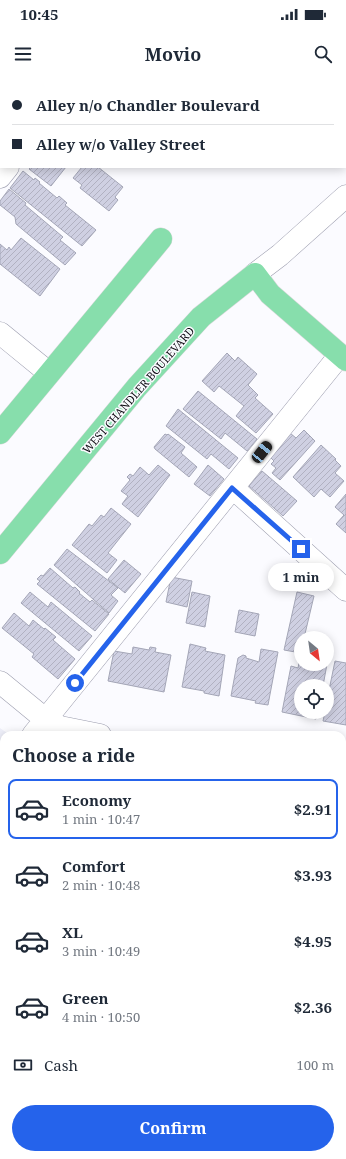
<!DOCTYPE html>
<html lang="en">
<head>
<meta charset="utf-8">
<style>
  :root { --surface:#fff; --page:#f2f2f3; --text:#1f2937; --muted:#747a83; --line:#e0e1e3; --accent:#2563eb }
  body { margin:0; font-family:"Noto Serif",serif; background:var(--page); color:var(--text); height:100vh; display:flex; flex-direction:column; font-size:15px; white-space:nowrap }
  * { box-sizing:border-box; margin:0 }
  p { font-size:13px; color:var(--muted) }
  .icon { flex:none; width:22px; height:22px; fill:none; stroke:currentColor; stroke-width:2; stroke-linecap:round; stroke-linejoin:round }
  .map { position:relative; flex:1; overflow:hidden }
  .details { position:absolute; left:0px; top:651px; width:346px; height:428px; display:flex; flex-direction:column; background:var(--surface); border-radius:12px 12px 0 0; box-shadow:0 2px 10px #0003 }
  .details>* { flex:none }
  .guide { position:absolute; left:0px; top:0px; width:346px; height:88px; box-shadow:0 2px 10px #0003; display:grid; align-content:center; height:88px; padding:0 12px; background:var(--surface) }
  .needle { width:26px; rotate:151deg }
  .tools { position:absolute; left:294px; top:551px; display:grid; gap:8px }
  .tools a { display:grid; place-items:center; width:40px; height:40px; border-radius:50%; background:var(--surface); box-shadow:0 2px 10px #0003; font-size:20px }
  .end { position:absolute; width:18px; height:18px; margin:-9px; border:5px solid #2563eb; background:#fff; box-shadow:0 0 0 2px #fff }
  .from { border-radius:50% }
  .bubble { position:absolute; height:28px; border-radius:14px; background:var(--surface); box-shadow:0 2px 10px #0003; font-size:13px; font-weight:700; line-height:28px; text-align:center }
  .car { position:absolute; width:12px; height:24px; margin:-12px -6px; border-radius:5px; box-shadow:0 0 3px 1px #0007; background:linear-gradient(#222 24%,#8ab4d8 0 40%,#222 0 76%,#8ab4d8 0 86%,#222 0) }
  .guide b { display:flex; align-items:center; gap:14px; height:38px; font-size:15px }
  .guide b+b { border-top:1px solid var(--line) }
  .guide i { width:10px; height:10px; background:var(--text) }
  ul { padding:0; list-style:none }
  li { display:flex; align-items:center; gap:12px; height:60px; margin:0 8px 6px; padding:0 4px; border:2px solid transparent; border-radius:8px }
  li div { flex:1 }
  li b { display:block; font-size:15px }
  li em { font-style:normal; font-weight:700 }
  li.selected { border-color:var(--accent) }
  li>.icon { width:36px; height:36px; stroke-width:1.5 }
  h2 { padding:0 12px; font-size:18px; line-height:48px }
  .pay { display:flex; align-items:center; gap:10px; height:44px; padding:0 12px; font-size:15px }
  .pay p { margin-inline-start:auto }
  .cta { display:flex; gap:8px; margin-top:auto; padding:8px 12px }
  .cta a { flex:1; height:46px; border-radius:24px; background:var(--accent); color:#fff; font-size:16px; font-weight:700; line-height:46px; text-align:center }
  .status { display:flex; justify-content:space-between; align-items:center; height:28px; padding:0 20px; background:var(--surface); direction:ltr }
  .status svg { height:11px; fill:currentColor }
  header { display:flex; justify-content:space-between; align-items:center; height:52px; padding:0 12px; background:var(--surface); font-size:18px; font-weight:700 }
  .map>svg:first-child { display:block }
  .built { fill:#eeeff9 }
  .park { fill:url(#park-crowns) }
  .building { fill:url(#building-hatch); stroke:#a4a6b7 }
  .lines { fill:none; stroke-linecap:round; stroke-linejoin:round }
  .minor-casing { stroke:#9c9dae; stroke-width:23 }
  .major-casing { stroke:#d9d9da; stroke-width:23 }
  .minor { stroke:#fff; stroke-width:22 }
  .major { stroke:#87deac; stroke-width:22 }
  .route { stroke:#2563eb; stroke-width:5 }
  .labels { text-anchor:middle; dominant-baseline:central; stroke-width:3; stroke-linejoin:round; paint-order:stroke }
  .street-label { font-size:11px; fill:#0f0f15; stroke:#fbfbff }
</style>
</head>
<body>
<div class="status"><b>10:45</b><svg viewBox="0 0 49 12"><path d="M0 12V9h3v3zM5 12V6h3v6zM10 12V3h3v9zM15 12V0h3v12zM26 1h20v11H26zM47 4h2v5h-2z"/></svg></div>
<header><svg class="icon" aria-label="menu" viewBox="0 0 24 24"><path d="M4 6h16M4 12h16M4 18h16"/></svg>Movio<svg class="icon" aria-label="search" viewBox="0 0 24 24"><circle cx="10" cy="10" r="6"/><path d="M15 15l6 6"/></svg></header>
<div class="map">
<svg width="346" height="1079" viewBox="0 0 346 1079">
  <defs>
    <pattern id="park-crowns" width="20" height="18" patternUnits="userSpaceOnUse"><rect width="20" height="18" fill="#cee7d4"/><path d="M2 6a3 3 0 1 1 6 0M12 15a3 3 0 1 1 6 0" fill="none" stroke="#b0c5b5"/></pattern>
    <pattern id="building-hatch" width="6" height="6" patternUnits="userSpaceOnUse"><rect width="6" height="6" fill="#cfd0e2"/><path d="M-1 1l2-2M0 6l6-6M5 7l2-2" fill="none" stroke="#b1b1c1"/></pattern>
  </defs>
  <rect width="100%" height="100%" fill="#fbfbff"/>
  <path class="built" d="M0 648 10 655H4V668L0 672Z"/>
  <path class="park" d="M0 962 4 963V1075H342V1030L346 1031V1079H0Z"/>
  <path class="building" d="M207 0H276L205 1Z
    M31 87H66L51 106 29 89Z
    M82 87H98L123 107 115 117 118 120 109 131 80 108 82 105 73 98Z
    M23 91 34 100 35 98 40 102 39 103 57 118 59 116 67 123 65 125 96 150 82 166 10 108Z
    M9 109 26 123 25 125 63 157 60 160 76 173 65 185 16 144 15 137 0 125V121Z
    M21 158 60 189 40 216 0 184V164L7 170 9 167 11 170Z
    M227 273 235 281 238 277 257 294 248 305 258 315 255 318 273 334 256 353 236 336 244 326 219 306 214 312 202 301Z
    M198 311 257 359 247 371 225 353 221 359 183 329Z
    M178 329 238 378 229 389 211 374 207 379 166 346Z
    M304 350 315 361 280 400 272 393 276 388 271 384 274 381 269 376 290 353 296 358Z
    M165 354 167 355 168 354 185 367 181 373 197 387 189 397 155 369 154 367Z
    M321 365 336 379 335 380 341 386 335 393 344 401 330 417 321 409 314 417 293 397Z
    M158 385 170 395 138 437 122 424 128 416 121 411 130 400 127 397 130 394 133 396 140 387 149 395Z
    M208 385 224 399 210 416 194 404Z
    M262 391 297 421 283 436 249 406Z
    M346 414V453L336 444 344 435 335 427Z
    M111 428 131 444 108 473 117 480 107 493 72 465 89 444 92 446 101 435 104 437Z
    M67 469 118 508 111 515 118 521 109 533 54 485Z
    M124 480 141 494 125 513 108 499Z
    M50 488 73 508 75 507 80 512 79 513 90 522 92 520 109 534 95 551 37 504 40 501 37 499 41 495 43 496Z
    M171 497 192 501 187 527 166 522Z
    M30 512 48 527 51 522 92 556 79 571 21 523Z
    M192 512 210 516 205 547 186 543Z
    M297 512 314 516 304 558H301V573L284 570Z
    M239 530 259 534 255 556 235 552Z
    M14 533 29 546 33 540 44 549 45 548 56 557 53 560 75 579 58 599 32 577 34 574 2 548Z
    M190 564 206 568 205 571 225 575 219 616 204 613V611L182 607Z
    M133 567 149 570 150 567 156 568 155 572 171 575 164 612 108 601 114 571 132 574Z
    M261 569 278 572 268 625 255 623 256 621 231 616 238 578 243 575 246 576V578L259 582Z
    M327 572 329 573 323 606H301V632H318L316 639 282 632 291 586 298 588 301 573V584H327Z
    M335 581 346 583V645L323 641 325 632H327V620Z
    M1 720 4 721V784L0 783Z
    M342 756 346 757V852L342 851V815L344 804 342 803Z
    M0 836 4 837 1 852H4V874L1 873 0 879Z
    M342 880 346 881V902L342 901Z
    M342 914 346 915V955L342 954Z"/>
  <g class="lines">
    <g class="minor-casing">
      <path id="minor" d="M0 97 8 87
        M255 194 280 175 346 116
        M0 253 49 293
        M233 408 346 510
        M0 602 45 639 60 647 100 655
        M33 655 340 275
        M0 695 4 690
        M342 702 346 703
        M0 801 4 802
        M342 868 346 869
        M0 940 4 941
        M342 1008H346"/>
    </g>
    <g class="major-casing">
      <path id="major" d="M0 353 161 159
        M0 473 137 307 201 237 255 194 270 214 346 280"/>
    </g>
    <use href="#minor" class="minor"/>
    <use href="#major" class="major"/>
  </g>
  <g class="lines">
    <path class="route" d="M75 603 232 408 301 469"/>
  </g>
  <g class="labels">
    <g class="street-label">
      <text transform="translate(138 310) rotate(-49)">WEST CHANDLER BOULEVARD</text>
    </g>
  </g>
</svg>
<div class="tools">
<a><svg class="needle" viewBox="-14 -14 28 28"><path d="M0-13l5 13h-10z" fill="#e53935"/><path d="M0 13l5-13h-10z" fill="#747a83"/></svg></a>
<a><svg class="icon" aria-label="locate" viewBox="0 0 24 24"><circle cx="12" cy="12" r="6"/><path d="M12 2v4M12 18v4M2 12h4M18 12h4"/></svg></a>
</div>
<i class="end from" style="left:75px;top:603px"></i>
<i class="end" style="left:301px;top:469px"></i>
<div class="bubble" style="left:268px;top:483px;width:66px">1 min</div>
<i class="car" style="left:262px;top:372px;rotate:39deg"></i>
<div class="guide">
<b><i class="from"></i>Alley n/o Chandler Boulevard</b>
<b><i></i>Alley w/o Valley Street</b>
</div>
<section class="details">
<h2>Choose a ride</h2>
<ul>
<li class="selected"><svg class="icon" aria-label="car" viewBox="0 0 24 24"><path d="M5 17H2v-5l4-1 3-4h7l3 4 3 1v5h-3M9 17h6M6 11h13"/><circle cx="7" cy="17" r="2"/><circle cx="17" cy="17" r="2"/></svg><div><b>Economy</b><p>1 min · 10:47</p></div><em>$2.91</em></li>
<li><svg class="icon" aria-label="car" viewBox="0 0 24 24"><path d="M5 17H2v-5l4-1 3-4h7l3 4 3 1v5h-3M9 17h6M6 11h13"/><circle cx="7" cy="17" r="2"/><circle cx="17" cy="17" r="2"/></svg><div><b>Comfort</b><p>2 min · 10:48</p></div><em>$3.93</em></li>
<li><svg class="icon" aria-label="car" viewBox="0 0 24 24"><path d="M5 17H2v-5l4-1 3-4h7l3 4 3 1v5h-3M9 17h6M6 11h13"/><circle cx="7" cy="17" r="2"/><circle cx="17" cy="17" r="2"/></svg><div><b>XL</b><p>3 min · 10:49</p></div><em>$4.95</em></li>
<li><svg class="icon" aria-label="car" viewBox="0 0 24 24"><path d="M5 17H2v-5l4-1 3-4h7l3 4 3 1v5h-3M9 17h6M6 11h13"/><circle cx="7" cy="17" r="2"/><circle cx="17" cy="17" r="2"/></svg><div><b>Green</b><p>4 min · 10:50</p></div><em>$2.36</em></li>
</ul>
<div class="pay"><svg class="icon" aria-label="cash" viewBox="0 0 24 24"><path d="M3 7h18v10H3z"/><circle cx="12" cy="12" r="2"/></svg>Cash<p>100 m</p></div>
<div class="cta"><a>Confirm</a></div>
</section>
</div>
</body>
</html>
